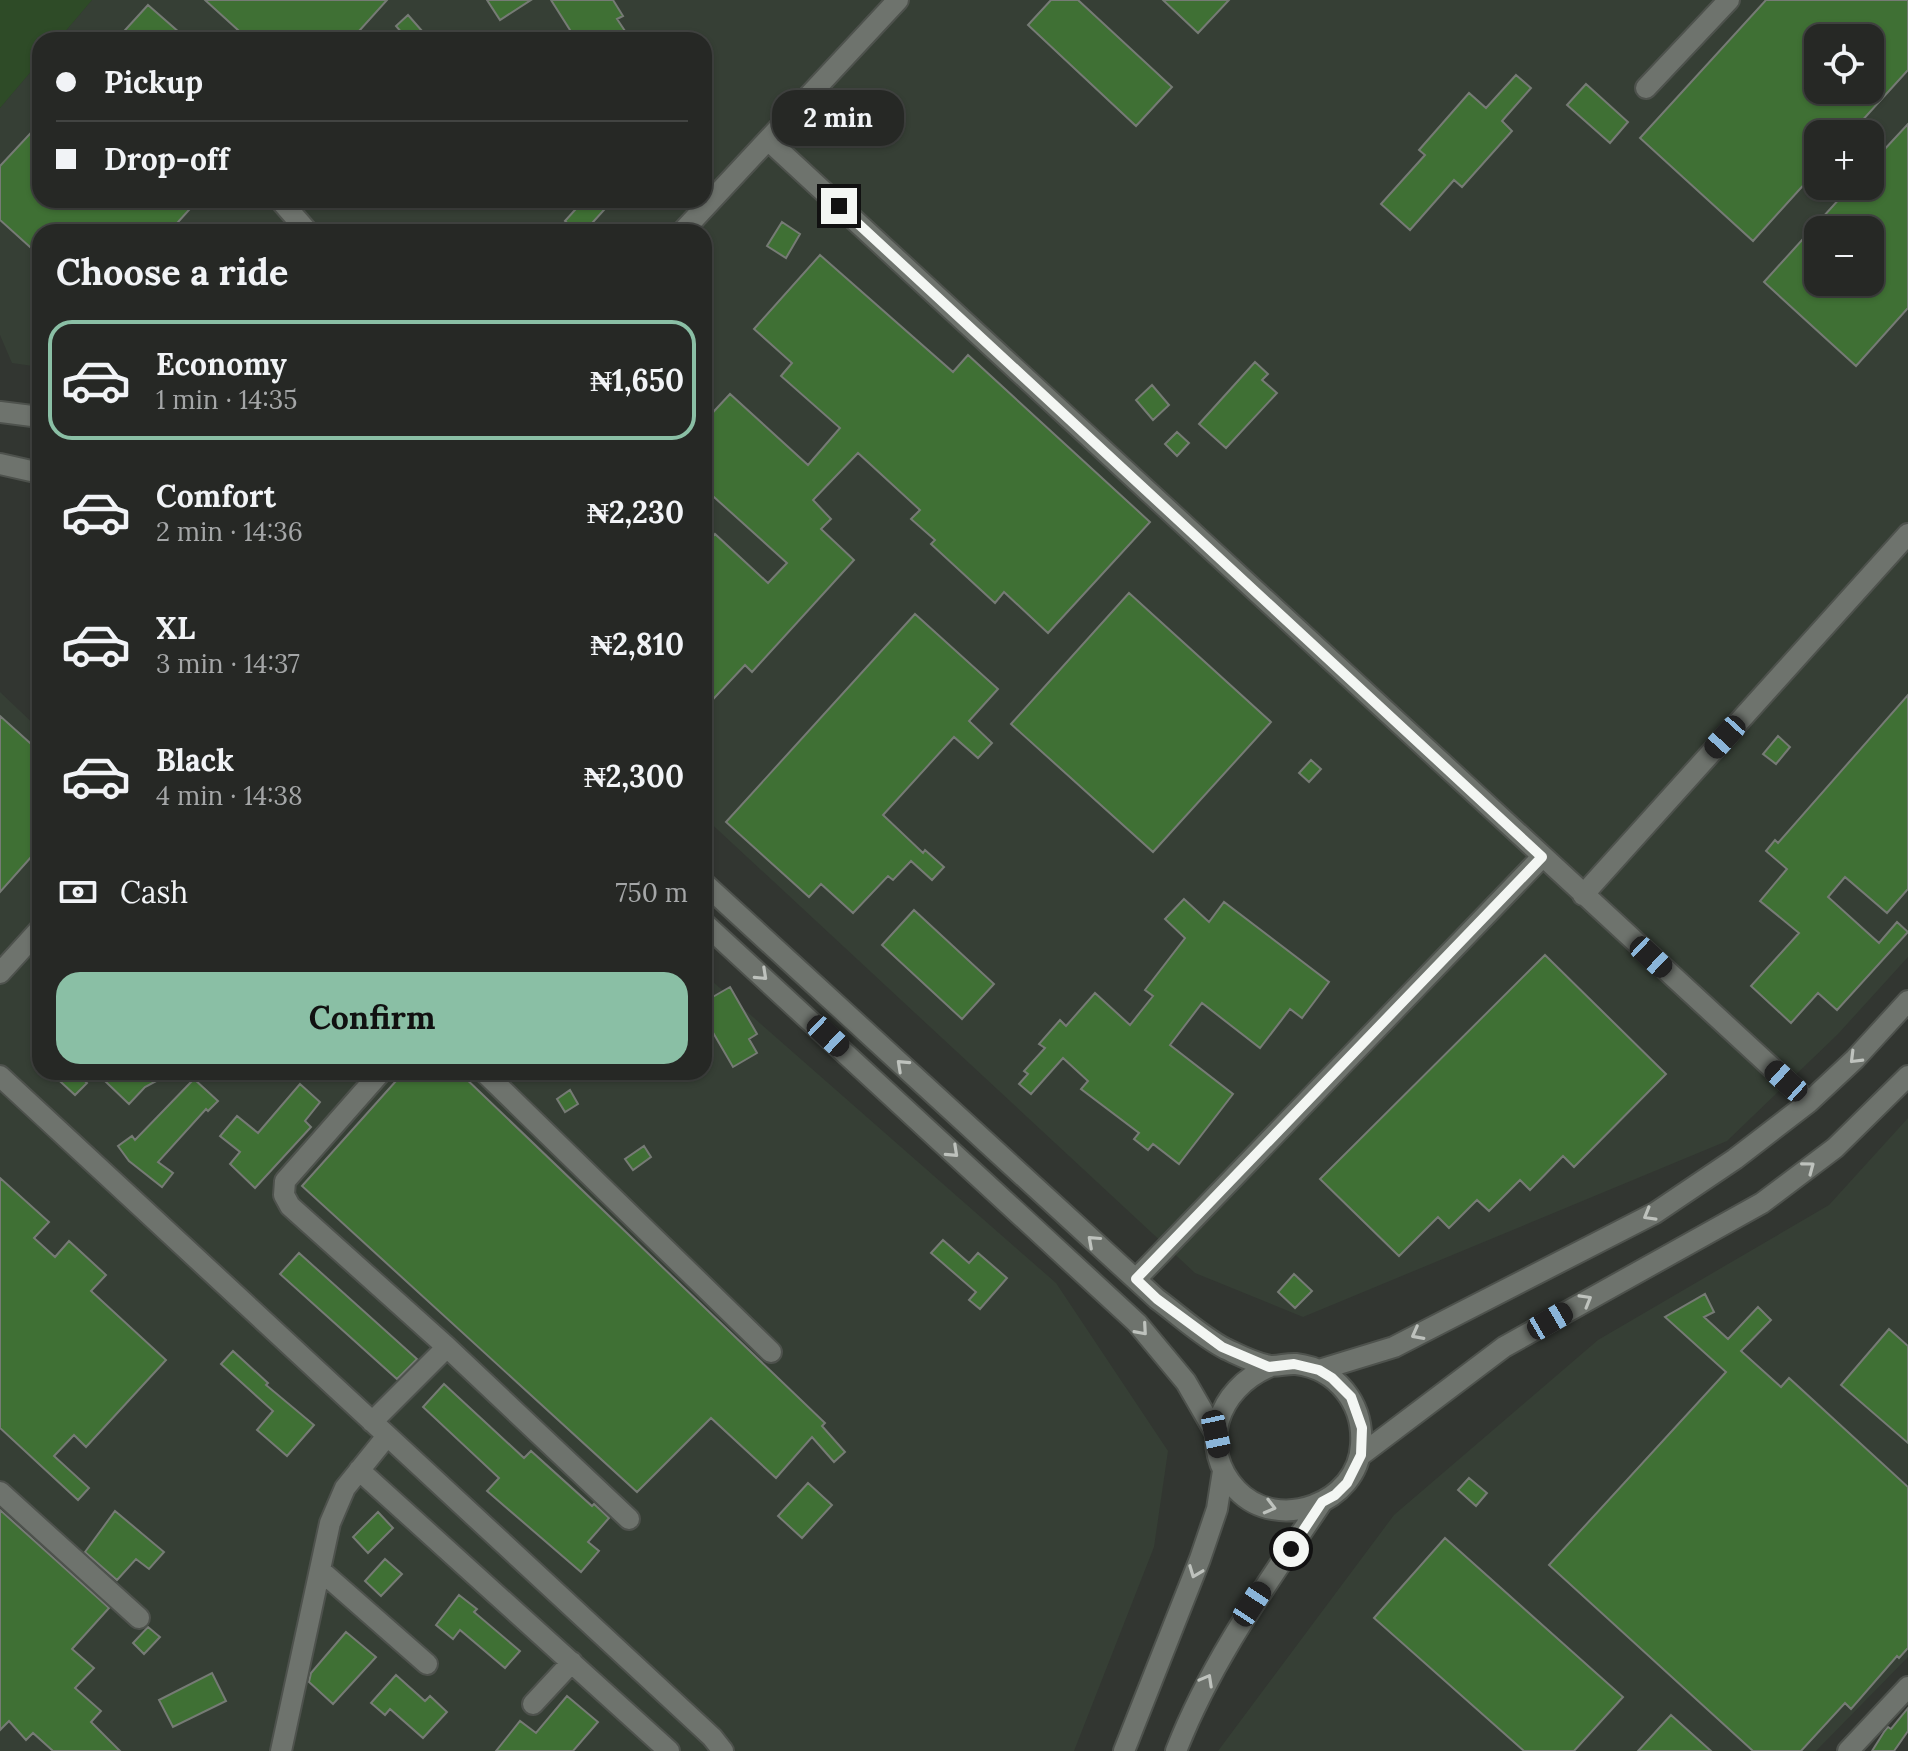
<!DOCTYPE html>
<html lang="en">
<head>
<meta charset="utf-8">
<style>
  :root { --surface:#262825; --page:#323432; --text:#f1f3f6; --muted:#a4a6a7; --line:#424442; --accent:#8abfa5 }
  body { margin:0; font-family:Lora,serif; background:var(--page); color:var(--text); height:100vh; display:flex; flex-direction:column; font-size:30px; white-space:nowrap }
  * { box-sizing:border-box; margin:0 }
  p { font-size:26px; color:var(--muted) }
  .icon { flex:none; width:44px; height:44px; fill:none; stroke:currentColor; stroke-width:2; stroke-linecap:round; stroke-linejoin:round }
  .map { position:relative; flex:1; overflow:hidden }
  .details { position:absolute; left:32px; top:224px; width:680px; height:856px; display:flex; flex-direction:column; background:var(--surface); border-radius:24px; box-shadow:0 2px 6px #0004,0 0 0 2px var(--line) }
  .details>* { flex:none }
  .hud { position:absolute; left:32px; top:32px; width:680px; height:176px; border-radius:24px; box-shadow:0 2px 6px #0004,0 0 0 2px var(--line); display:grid; align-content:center; height:176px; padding:0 24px; background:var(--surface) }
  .buttons { position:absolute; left:1804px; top:24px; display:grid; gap:16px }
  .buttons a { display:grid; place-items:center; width:80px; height:80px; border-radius:16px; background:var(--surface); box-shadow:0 2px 6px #0004,0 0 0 2px var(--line); font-size:40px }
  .end { position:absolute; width:36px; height:36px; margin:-18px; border:10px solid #f3f6f3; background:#111; box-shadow:0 0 0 4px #111 }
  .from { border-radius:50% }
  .bubble { position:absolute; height:56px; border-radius:24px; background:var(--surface); box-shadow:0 2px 6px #0004,0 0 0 2px var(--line); font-size:26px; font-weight:800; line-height:56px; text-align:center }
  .car { position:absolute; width:24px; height:48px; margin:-24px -12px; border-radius:10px; box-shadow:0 0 6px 2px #0007; background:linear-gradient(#222 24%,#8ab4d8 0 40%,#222 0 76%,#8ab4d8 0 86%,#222 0) }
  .hud b { display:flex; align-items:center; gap:28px; height:76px; font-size:30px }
  .hud b+b { border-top:2px solid var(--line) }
  .hud i { width:20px; height:20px; background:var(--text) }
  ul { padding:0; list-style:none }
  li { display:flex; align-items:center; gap:24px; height:120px; margin:0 16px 12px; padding:0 8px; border:4px solid transparent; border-radius:24px }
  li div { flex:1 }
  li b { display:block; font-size:30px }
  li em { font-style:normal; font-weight:800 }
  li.selected { border-color:var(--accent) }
  li>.icon { width:72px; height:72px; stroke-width:1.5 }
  h2 { padding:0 24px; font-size:36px; line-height:96px }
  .pay { display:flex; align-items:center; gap:20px; height:88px; padding:0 24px; font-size:30px }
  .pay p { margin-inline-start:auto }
  .cta { display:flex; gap:16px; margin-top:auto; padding:16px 24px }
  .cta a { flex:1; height:92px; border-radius:24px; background:var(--accent); color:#111; font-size:32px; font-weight:800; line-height:92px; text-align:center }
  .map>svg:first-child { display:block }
  .built { fill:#363f35; fill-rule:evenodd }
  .green { fill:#2e4b27 }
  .building { fill:#3f7034; stroke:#767b75; stroke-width:2; fill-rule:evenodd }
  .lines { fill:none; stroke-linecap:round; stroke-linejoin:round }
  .minor-casing { stroke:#4e524d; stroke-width:24 }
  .minor { stroke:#6e736d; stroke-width:20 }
  .oneway { stroke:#bec2bd }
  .route { stroke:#f3f6f3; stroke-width:10 }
</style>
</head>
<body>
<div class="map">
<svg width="1908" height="1751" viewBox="0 0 1908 1751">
  <rect width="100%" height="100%" fill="#323631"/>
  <path class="built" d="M92 0H1908V957L1838 1034 1727 1141 1303 1317 1195 1273 704 817V232H40V367L12 363 0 335V108L40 61V200H704V40H58ZM1818 38H1870V90H1818ZM1818 134H1870V186H1818ZM1818 230H1870V282H1818Z
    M0 692 40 730V1072H704V974L1056 1283 1168 1451 1154 1547 1074 1751H0Z
    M1908 1118V1657L1816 1751H1218L1394 1515 1598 1340 1829 1205Z"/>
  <path class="green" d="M0 0H92L58 40H40V61L0 108Z"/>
  <path class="building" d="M205 0H387L351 40H249Z
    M487 0H531L500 20Z
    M551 0H613L623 16 617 19 631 40H554L570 30Z
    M1051 0H1078L1172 87 1136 126 1028 25Z
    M1163 0H1229L1198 33Z
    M1766 0H1908V70L1850 134H1818V169L1753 241 1640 138ZM1818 38H1870V90H1818Z
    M148 5 188 40H116Z
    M408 15 430 40H408L396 26Z
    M1516 75 1531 88 1502 121 1512 131 1462 187 1454 180 1410 230 1381 204 1425 155 1419 150 1469 93 1486 108Z
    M1586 84 1628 122 1610 143 1567 105Z
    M40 123V200H198L169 232H40V256L0 220V166Z
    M1908 124V308L1856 366 1764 282 1851 186H1870V165ZM1818 230H1870V282H1818Z
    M584 200H613L584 232H578L565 221Z
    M782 222 800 234 786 258 767 246Z
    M820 255 953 372 968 355 1150 522 1048 633 1004 592 995 603 931 544 935 540 911 519 920 510 858 453 813 500 831 519 821 529 854 560 752 672 745 665 704 709V546L715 534 768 583 787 563 704 488V422L730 394 808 465 840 428 781 376 792 363 754 329Z
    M1255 362 1268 374 1262 380 1277 393 1226 448 1199 424Z
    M1152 385 1169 405 1153 420 1136 400Z
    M1177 432 1189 443 1177 456 1165 444Z
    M1129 593 1271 722 1153 852 1011 724Z
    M915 614 998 689 969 721 992 743 978 758 954 737 883 815 923 853 925 850 944 867 932 880 911 861 893 880 888 876 853 913 821 884 809 897 726 822Z
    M1908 695V889L1887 913 1845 877 1828 897 1879 943 1897 922 1908 932 1837 1010 1818 993 1791 1023 1751 986 1799 933 1760 901 1787 869 1766 851 1775 840 1778 843Z
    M0 716 40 752V847L0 892Z
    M1778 736 1790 747 1776 764 1763 754Z
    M1311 760 1321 769 1309 782 1299 773Z
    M1184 899 1209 922 1224 902 1329 982 1302 1018 1290 1009 1260 1048 1202 1003 1170 1045 1233 1094 1179 1164 1153 1144 1148 1150 1134 1139 1139 1133 1081 1089 1088 1081 1063 1058 1031 1094 1019 1084 1028 1074 1024 1071 1045 1048 1039 1044 1060 1020 1066 1026 1095 993 1130 1025 1153 996 1145 990 1185 938 1165 919Z
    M914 910 994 984 962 1019 882 945Z
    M1545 955 1666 1074 1574 1167 1563 1156 1530 1190 1520 1180 1489 1211 1477 1200 1449 1228 1438 1217 1399 1256 1320 1179Z
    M730 987 757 1034 749 1039 757 1053 733 1067 704 1017V1002Z
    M50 1072H75L87 1083 75 1095Z
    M116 1072H173L145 1087 129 1104 106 1082Z
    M404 1072H459L825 1423 822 1426 845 1452 834 1462 812 1437 776 1478 711 1418 637 1492 302 1186Z
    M194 1079 218 1101 208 1111 206 1109 158 1162 173 1173 162 1187 129 1161 118 1146 132 1136 135 1140Z
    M300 1084 320 1102 305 1121 311 1127 255 1188 230 1164 240 1152 220 1136 237 1116 258 1133Z
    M570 1090 578 1104 565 1112 557 1099Z
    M644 1146 651 1157 633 1170 625 1159Z
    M0 1178 49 1222 34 1238 55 1257 69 1241 106 1275 91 1291 166 1360 86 1447 74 1435 54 1456 89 1488 78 1500 0 1428Z
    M943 1240 969 1263 978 1253 1007 1278 980 1309 969 1300 976 1292 931 1253Z
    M299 1253 417 1359 397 1379 280 1274Z
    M1294 1274 1312 1291 1295 1308 1278 1292Z
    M1705 1294 1714 1312 1704 1317 1728 1339 1758 1307 1771 1320 1741 1351 1781 1387 1789 1378 1908 1487V1648L1899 1658 1897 1656 1851 1709 1845 1703 1801 1751H1753L1549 1565 1726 1372 1665 1317Z
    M1889 1329 1908 1346V1443L1841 1385Z
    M233 1351 268 1383 266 1385 314 1425 287 1456 257 1430 273 1411 221 1364Z
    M444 1384 524 1458 531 1451 592 1506 594 1504 609 1518 588 1542 599 1551 581 1572 487 1491 499 1478 423 1407Z
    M1469 1478 1487 1493 1476 1506 1458 1490Z
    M808 1483 832 1505 802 1538 778 1516Z
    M0 1510 109 1608 72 1649 94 1668 75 1688 101 1711 91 1722 120 1751H53L33 1733 26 1740 9 1721 0 1730Z
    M115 1511 164 1552 149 1569 136 1559 117 1580 85 1552Z
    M378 1512 393 1528 368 1553 353 1537Z
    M1445 1538 1623 1697 1574 1751H1524L1374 1618Z
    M385 1559 402 1574 381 1596 365 1581Z
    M459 1595 477 1609 474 1612 520 1651 505 1668 460 1630 453 1639 436 1625Z
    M148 1627 160 1637 144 1654 133 1643Z
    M346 1632 376 1657 333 1704 309 1682 311 1673Z
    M212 1673 226 1701 173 1727 159 1700Z
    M396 1675 425 1701 430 1696 447 1712 423 1738 390 1709 385 1715 371 1703Z
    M567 1696 598 1722 573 1751H496L520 1721 536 1733Z
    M1908 1708V1731L1894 1751H1872L1884 1732 1888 1727 1891 1729Z
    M1671 1715 1711 1751H1638Z"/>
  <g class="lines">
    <g class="minor-casing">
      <path id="minor" d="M1646 88 1729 0
        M769 141 1809 1102
        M280 200 308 232
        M682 232 898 0
        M0 412 40 417
        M0 464 40 473
        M704 883 1157 1299C1179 1315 1202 1337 1226 1349 1239 1355 1252 1362 1266 1365 1275 1368 1286 1363 1296 1364 1337 1369 1364 1404 1361 1445 1358 1503 1278 1533 1237 1490 1197 1447 1218 1389 1269 1367
        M1583 895 1908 534
        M704 923 1137 1323 1186 1382 1216 1434
        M0 973 40 929
        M381 1072 285 1181 284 1195 290 1206 447 1347 629 1519
        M484 1072 771 1352
        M0 1076 712 1737 723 1751
        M1136 1279 1542 857
        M1319 1370 1394 1347 1655 1213 1735 1159 1809 1102 1855 1059 1908 1001
        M372 1422 447 1347
        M1361 1455 1504 1347 1762 1203 1835 1148 1908 1076
        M359 1470 669 1751
        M0 1492 139 1618
        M320 1570 427 1664
        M533 1704 572 1662
        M281 1751 330 1523 345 1488 387 1436
        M1124 1751 1200 1559 1217 1509 1223 1471
        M1176 1751C1212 1659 1267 1584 1322 1502
        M1848 1751 1908 1687"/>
    </g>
    <use href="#minor" class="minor"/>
  </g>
  <defs><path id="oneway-chevron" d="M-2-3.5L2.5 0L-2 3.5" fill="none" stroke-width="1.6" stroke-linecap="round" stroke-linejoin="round" transform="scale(2)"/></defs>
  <g class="oneway">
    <use href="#oneway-chevron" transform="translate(762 975) rotate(43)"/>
    <use href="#oneway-chevron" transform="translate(1855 1058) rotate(135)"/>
    <use href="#oneway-chevron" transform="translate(902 1065) rotate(-137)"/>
    <use href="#oneway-chevron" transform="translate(953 1152) rotate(43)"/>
    <use href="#oneway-chevron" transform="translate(1809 1167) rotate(-37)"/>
    <use href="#oneway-chevron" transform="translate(1649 1215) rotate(150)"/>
    <use href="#oneway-chevron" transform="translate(1093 1241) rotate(-138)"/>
    <use href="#oneway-chevron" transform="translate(1586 1300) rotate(-30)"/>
    <use href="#oneway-chevron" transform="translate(1142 1330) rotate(49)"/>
    <use href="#oneway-chevron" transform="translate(1417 1334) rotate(152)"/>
    <use href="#oneway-chevron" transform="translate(1270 1507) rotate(15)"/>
    <use href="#oneway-chevron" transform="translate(1195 1572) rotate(111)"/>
    <use href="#oneway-chevron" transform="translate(1207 1680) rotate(-61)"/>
  </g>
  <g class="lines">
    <path class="route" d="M839 206 1542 857 1136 1279 1157 1299 1222 1347 1269 1367 1294 1364 1319 1370 1332 1378 1351 1397 1362 1428 1361 1455 1347 1483 1335 1495 1322 1502 1291 1549"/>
  </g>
</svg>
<div class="buttons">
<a><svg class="icon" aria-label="locate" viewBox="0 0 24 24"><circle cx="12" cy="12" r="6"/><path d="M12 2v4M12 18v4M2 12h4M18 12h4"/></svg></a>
<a>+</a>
<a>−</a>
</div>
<i class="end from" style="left:1291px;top:1549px"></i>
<i class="end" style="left:839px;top:206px"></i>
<div class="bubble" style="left:772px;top:90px;width:132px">2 min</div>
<i class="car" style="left:1725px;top:737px;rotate:222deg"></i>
<i class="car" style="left:1651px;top:957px;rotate:133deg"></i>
<i class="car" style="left:828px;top:1036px;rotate:133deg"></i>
<i class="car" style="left:1786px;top:1081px;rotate:312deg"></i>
<i class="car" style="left:1550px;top:1321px;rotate:60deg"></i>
<i class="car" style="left:1216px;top:1434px;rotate:168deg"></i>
<i class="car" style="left:1252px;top:1604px;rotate:33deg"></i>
<div class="hud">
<b><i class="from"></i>Pickup</b>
<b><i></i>Drop-off</b>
</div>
<section class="details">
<h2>Choose a ride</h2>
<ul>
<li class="selected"><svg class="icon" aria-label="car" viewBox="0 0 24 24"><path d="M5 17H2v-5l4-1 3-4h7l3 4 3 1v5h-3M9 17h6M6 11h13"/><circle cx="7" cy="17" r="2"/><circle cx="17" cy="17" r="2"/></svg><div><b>Economy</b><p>1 min · 14:35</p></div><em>₦1,650</em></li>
<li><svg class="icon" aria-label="car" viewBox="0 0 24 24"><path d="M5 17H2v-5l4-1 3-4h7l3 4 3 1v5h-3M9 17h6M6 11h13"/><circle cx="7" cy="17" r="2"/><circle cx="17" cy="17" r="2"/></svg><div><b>Comfort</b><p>2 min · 14:36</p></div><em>₦2,230</em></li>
<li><svg class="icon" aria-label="car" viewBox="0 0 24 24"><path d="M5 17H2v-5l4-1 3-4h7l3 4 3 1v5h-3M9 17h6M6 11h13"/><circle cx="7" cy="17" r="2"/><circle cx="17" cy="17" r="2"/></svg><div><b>XL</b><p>3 min · 14:37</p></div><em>₦2,810</em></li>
<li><svg class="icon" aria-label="car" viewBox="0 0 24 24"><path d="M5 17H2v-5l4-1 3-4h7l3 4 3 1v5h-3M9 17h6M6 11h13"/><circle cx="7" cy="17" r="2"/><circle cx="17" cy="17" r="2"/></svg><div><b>Black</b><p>4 min · 14:38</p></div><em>₦2,300</em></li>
</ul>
<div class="pay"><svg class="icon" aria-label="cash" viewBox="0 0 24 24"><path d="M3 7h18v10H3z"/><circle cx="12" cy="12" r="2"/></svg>Cash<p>750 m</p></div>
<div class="cta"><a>Confirm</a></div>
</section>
</div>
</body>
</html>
